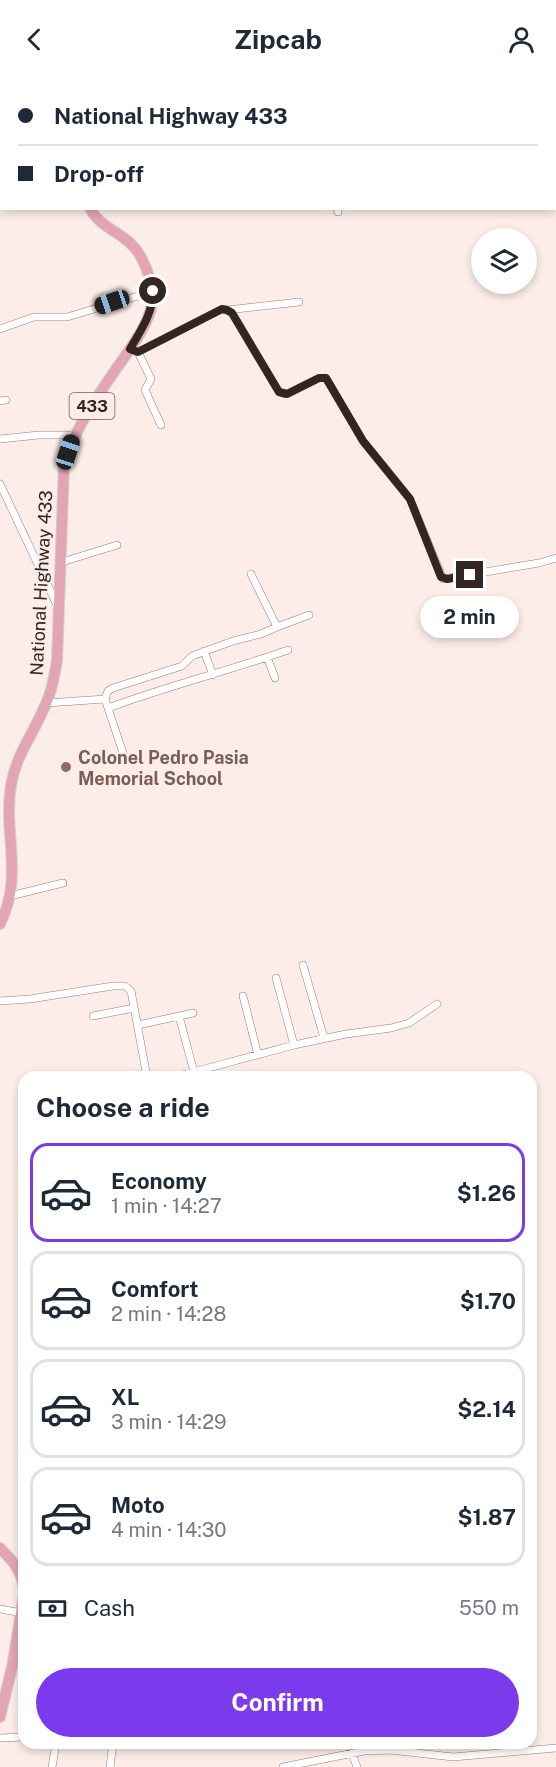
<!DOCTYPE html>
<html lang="en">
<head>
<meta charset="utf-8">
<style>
  :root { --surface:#fff; --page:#f2f2f3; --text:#1f2937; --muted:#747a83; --line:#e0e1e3; --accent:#7c3aed }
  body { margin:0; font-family:"Public Sans",sans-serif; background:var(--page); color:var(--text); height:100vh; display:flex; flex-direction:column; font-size:22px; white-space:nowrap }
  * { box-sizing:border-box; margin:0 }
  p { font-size:20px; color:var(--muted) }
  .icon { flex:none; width:33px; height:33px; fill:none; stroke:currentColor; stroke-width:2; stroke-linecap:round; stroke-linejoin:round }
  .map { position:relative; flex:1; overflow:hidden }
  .side { position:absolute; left:18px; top:993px; width:519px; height:678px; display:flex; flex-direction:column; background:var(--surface); border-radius:18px; box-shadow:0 3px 9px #0003 }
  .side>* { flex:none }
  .hud { position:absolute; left:0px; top:0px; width:556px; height:132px; box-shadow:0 3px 9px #0003; display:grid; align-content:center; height:132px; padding:0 18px; background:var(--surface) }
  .buttons { position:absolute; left:471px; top:150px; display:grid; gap:12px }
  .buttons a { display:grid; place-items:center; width:66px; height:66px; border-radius:50%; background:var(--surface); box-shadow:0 3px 9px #0003; font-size:30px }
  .end { position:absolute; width:27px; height:27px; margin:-14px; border:8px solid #332621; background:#fff; box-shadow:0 0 0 3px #fff }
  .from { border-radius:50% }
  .bubble { position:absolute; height:42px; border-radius:21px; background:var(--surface); box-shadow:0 3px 9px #0003; font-size:20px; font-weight:700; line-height:42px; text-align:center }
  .car { position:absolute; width:18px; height:36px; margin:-18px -9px; border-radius:8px; box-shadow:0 0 4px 2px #0007; background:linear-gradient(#222 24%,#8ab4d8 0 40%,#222 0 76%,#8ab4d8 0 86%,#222 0) }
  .hud b { display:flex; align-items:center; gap:21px; height:57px; font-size:22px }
  .hud b+b { border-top:2px solid var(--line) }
  .hud i { width:15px; height:15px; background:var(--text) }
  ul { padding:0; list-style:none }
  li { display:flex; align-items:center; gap:18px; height:99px; margin:0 12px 9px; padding:0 6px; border:3px solid var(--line); border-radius:18px }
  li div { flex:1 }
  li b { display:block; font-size:22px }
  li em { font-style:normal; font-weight:700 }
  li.selected { border-color:var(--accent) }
  li>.icon { width:54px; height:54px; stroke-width:1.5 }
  h2 { padding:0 18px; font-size:27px; line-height:72px }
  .pay { display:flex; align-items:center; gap:15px; height:66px; padding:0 18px; font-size:22px }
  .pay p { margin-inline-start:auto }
  .button { display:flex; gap:12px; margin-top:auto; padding:12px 18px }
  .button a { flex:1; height:69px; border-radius:36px; background:var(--accent); color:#fff; font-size:24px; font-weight:700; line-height:69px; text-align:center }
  header { display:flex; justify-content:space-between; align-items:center; height:78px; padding:0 18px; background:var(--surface); font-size:27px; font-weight:700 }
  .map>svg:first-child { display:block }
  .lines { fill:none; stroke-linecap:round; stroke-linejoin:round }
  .minor-casing { stroke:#9c7c70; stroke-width:8 }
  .primary-casing { stroke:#d2cfce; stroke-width:12 }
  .minor { stroke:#fff; stroke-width:7 }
  .primary { stroke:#e3a4b3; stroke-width:10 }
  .route { stroke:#332621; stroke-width:8 }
  .education-dot { fill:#8d6e63; stroke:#fcede8; stroke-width:2 }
  .labels { text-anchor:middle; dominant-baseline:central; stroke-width:4.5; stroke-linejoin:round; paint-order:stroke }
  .shield { fill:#fcede8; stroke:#6f625d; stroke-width:1.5 }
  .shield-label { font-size:16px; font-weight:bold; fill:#332621 }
  .street-label { font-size:18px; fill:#332621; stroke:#fcede8 }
  .education-label { font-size:18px; font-weight:bold; fill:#785e54; stroke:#fcede8; text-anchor:start }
</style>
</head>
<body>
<header><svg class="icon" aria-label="back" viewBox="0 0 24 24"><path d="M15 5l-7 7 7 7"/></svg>Zipcab<svg class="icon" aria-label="person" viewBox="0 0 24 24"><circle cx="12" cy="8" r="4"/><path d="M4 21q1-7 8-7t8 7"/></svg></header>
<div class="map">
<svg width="556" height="1689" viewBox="0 0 556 1689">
  <rect width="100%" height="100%" fill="#fcede8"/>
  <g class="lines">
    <g class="minor-casing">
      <path id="minor" d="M178 2 181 0
        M0 49H2
        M337 130 338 134
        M227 232 299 224
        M0 251 34 239H67L138 218 153 219
        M130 271 138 274 222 231 227 232 232 235 279 314 287 316 319 300H326L363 363 410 421 443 501 539 485 556 480
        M138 274 151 301 145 312 161 347
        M0 323 6 322
        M0 361 39 357H74
        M0 406 58 529
        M59 485 117 467
        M277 549 309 537
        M204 573 213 597
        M267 579 275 600
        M105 621 108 630C167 608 228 593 288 572
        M47 625 105 621 108 613 113 610 182 588 192 578 233 563 261 556 277 549 251 496
        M108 630 124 678
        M10 818 63 805
        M303 887 324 960
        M276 900 294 967
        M243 918 258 977
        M0 923 30 921 113 908H125L131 913 147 999
        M93 938 134 930
        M179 938 194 994
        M138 947 193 935
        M175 999 294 967 346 956 391 950 409 945 437 926
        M0 1531 22 1535
        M0 1660 24 1659
        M352 1675 357 1689
        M52 1689 56 1665
        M110 1689 113 1665
        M283 1689 364 1673 391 1672 453 1679 556 1670"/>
    </g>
    <g class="primary-casing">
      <path id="primary" d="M287 2V0
        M0 846C24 798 3 756 11 707 16 676 36 652 47 623 53 610 54 597 57 583L64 387C74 353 94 323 114 294 127 275 149 248 152 225 154 210 149 195 142 181 129 154 101 153 90 130
        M0 1470C13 1483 22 1493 24 1511
        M0 1639 12 1589 24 1517"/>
    </g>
    <use href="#minor" class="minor"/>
    <use href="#primary" class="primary"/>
  </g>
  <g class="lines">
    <path class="route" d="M153 213C153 235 141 252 130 271L138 274 222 231 227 232 232 235 279 314 287 316 319 300H326L363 363 410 421 441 499 447 501 470 497"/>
  </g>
  <circle class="education-dot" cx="66" cy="689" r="6"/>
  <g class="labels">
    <rect class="shield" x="69.5" y="315" width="45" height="26" rx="4.5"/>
    <g class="shield-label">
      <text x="92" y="328">433</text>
    </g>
    <g class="street-label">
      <text transform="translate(41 505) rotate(-87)">National Highway 433</text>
    </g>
    <g class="education-label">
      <text x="78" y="679">Colonel Pedro Pasia<tspan x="78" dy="21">Memorial School</tspan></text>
    </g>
  </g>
</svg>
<div class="buttons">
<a><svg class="icon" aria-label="layers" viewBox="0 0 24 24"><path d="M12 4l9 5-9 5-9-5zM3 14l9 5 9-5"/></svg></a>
</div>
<i class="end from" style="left:153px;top:213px"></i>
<i class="end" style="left:470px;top:497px"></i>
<div class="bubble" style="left:420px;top:518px;width:99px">2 min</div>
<i class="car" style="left:112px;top:224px;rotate:251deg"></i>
<i class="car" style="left:68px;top:374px;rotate:18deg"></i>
<div class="hud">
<b><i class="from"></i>National Highway 433</b>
<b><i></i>Drop-off</b>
</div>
<section class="side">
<h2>Choose a ride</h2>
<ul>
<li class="selected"><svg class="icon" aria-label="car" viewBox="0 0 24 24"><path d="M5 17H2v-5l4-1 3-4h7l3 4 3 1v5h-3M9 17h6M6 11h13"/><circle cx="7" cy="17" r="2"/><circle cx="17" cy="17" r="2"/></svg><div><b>Economy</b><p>1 min · 14:27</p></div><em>$1.26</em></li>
<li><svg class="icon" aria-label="car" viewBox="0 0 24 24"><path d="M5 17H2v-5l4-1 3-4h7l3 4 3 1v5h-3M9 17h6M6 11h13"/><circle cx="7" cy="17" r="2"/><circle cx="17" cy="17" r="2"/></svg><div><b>Comfort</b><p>2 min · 14:28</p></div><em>$1.70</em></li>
<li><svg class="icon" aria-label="car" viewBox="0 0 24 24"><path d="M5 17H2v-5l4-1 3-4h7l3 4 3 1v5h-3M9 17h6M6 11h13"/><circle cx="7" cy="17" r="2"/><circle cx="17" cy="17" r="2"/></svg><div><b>XL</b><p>3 min · 14:29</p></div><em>$2.14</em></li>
<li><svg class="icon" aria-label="car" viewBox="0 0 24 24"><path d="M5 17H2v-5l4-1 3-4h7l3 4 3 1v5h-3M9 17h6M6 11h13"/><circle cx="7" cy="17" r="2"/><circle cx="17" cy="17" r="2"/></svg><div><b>Moto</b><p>4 min · 14:30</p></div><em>$1.87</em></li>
</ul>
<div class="pay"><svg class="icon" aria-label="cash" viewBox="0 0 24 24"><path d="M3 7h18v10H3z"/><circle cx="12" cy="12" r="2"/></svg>Cash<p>550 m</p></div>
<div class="button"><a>Confirm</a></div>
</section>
</div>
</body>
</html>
